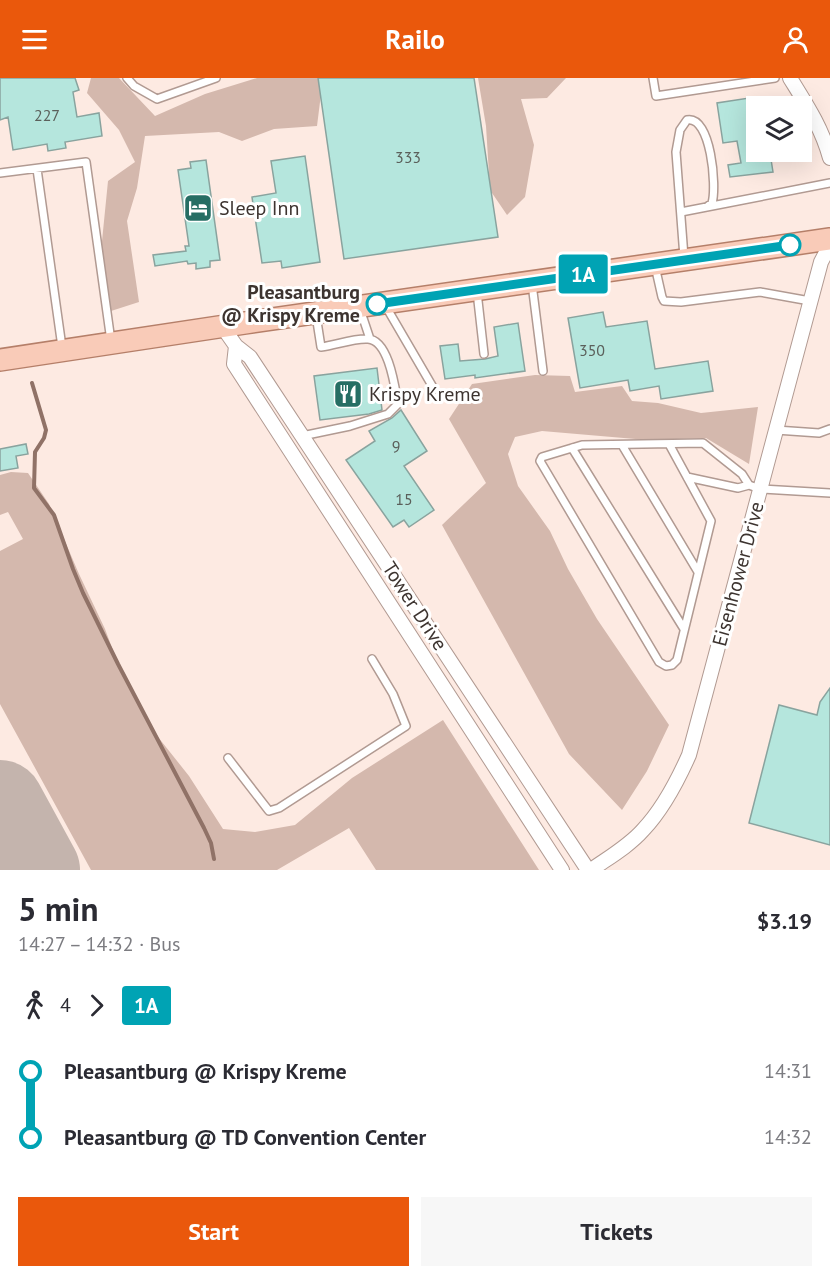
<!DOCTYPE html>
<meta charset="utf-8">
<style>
:root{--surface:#fff;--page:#f7f7f7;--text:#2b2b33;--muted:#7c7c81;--accent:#ea580c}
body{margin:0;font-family:"PT Sans",sans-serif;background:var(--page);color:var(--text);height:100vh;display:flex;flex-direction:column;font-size:22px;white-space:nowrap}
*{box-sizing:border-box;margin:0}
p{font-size:20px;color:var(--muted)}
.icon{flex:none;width:33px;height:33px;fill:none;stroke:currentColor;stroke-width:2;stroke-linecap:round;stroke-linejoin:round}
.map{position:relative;height:792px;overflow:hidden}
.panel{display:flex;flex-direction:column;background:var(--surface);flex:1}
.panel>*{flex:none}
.badge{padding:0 12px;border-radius:4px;font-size:21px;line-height:39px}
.fabs{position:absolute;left:746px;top:18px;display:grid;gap:12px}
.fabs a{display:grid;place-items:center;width:66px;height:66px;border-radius:0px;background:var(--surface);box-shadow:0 6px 24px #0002;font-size:30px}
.map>.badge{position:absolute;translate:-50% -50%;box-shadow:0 0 0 3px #fff}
.legs{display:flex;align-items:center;gap:9px;height:66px;padding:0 18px;font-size:20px}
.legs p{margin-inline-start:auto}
.summary{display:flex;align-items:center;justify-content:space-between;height:102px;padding:0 18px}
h1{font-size:33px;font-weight:600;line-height:45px}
.cta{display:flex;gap:12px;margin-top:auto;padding:12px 18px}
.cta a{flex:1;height:69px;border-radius:0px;background:var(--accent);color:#fff;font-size:24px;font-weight:600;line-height:69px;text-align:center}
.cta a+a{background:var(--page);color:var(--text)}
ul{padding:0 18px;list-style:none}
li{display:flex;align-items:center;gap:21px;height:66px;font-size:22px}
li i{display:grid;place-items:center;width:9px;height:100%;margin:0 8px;background:currentColor}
li i::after{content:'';width:15px;height:15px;margin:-8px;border:4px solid;border-radius:50%;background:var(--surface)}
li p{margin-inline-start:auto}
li:first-child i{background:linear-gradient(#0000 50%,currentColor 0)}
li:last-child i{background:linear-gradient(currentColor 50%,#0000 0)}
header{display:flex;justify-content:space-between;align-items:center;height:78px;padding:0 18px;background:var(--accent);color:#fff;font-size:27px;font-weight:600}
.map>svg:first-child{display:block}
.green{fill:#d4b8ad}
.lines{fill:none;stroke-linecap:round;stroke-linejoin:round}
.stream{stroke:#907267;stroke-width:4}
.runway{stroke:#c4b4ad;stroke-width:88}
.building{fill:#b5e6dd;stroke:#89a39e;stroke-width:1.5}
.lane-casing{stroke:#b19a92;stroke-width:10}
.street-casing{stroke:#b19a92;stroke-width:16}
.primary-casing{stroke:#b57f69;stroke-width:24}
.lane{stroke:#fff;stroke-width:7}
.street{stroke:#fff;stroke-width:14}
.primary{stroke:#f9cbb8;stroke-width:21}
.line-1-casing{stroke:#fff;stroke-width:14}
.line-1{stroke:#00a3b4;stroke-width:9}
.stop-1-dot{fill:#fff;stroke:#00a3b4;stroke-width:3}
.labels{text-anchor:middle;stroke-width:6;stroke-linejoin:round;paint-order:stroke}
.number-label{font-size:16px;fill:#5b605b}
.poi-label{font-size:20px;fill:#3d3430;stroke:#fff;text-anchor:start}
.stop-label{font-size:20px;font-weight:bold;fill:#3d3430;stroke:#fff;text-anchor:end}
.street-label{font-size:20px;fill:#3d3430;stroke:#fff}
</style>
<header><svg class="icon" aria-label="menu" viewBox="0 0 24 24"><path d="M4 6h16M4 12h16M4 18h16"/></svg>Railo<svg class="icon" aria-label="person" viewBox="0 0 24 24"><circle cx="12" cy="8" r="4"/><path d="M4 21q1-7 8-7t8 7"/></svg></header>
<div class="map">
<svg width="830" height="792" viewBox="0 0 830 792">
<rect width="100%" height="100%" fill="#fdeae2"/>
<path class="green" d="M91 0H119L155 38 205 16 257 0H320L322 8 317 48 274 51 242 63 219 54 145 58 137 110 127 143 139 224 111 233 101 173 108 103 135 84 119 52 87 15Z
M478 0H566L547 20 521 21 534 67 525 119 507 137 490 112 486 48Z
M535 297 570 298 575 314 622 308 632 323 658 325 701 335 758 329 749 386 706 360 647 362 542 353 515 359 508 376 518 408 550 453 568 491 597 541 669 647 647 693 622 732 569 676 442 447 486 405 449 341 472 306Z
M11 394 28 395 49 426 79 496 105 551 121 594 158 659 189 698 223 751 255 754 295 747 352 700 443 642 539 792H376L349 750 277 792H91L0 626V473L23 461 8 434 0 437V397Z"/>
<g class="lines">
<path class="stream" d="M32 305 46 352 44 360 35 374 34 410 54 437 73 491 83 515 118 586 204 750 211 765 214 781"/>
<path class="runway" d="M0 726 36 792"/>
</g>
<path class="building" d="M0 0H75L79 12 73 14 77 39 99 35 102 58 65 64 66 70 48 73 47 66 13 72 8 39 0 42Z
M318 0H474L498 159 344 181Z
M749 20 752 42H756V77L770 75 773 94 730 99 728 87 741 85 737 63 723 65 717 25Z
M305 78 320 184 282 190 281 183 262 185 252 119 276 115 271 83Z
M206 82 220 182 210 183V189L196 191V185L188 186 187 183 155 188 153 177 186 173 185 168H189L178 92 191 90 190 84Z
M603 234 606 249 647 243 655 291 708 283 713 313 661 321 659 308 630 313 628 302 580 310 568 240Z
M518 245 525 293 475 300V297L445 301 440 268 458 266 460 283 485 281 498 278 494 249Z
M377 290 382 332 369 336 320 342 314 298Z
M401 332 427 373 404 388 434 432 409 449 404 442 393 449 346 382 375 363 369 353 392 340Z
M26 366 28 376 16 378 18 390 0 393V371Z
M830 610V767L749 745 779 627 817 637 820 624Z"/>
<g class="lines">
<g class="lane-casing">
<path id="lane" d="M127 0 134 8 157 21 216 0
M653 0 656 18 775 0
M37 91 62 269
M0 95 86 84 111 263
M681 134 830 105
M684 179 676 74 680 52 687 42C711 37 717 109 712 125L708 128
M655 188 662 219 664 223 681 224 760 214 810 223
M532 206 543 293
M477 214 484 276
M385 227 434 311
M360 231 370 261
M776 352 819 355 830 351
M302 358 350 348 388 336 398 326C395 310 389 262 368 261 354 260 336 267 321 269L316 237
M669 366 711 443 677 582 672 587 666 588 659 584 540 383 542 379 582 367 703 365 742 396 749 407 760 411 830 415
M622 367 698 494
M572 370 684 551
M687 399 738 410 749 407
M228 680 269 733 279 730 406 648 393 616 372 581"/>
</g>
<g class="street-casing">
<path id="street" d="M790 0C806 26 822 50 830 80
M222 248 236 268 250 279 588 792
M236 268 234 286 562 792
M591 792C608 780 629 768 643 752 663 731 677 704 689 677L821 184 830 167"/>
</g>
<g class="primary-casing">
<path id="primary" d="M0 282 245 245 830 161"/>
</g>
<use href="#lane" class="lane"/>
<use href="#street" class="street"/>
<use href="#primary" class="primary"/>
</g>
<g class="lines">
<g class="line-1-casing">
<path id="line-1" d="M377 226 790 167"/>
</g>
<use href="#line-1" class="line-1"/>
</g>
<defs>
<g id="hotel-square" transform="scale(1.5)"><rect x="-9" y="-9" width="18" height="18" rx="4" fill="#266e64" stroke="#fff"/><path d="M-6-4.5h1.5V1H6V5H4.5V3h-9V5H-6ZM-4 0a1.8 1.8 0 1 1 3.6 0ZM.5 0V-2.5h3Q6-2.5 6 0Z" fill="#fff"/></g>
<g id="restaurant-square" transform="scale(1.5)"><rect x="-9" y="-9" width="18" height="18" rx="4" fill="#266e64" stroke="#fff"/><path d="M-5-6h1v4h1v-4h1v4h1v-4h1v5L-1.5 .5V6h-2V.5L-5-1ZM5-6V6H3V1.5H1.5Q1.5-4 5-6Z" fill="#fff"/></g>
</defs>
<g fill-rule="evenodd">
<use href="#hotel-square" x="198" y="130"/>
<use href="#restaurant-square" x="348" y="316"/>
</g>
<g class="stop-1-dot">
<circle cx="790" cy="167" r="10"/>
<circle cx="377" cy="226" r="10"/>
</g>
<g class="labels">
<g class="number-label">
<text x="47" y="43">227</text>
<text x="408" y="85">333</text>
<text x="592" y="278">350</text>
<text x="396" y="374">9</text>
<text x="404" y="427">15</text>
</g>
<g class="poi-label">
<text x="219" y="137">Sleep Inn</text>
<text x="369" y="323">Krispy Kreme</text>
</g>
<g class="stop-label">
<text x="360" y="221">Pleasantburg<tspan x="360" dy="23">@ Krispy Kreme</tspan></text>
</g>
<g class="street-label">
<text transform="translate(738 496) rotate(-75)" y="7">Eisenhower Drive</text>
<text transform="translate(415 528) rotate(57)" y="7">Tower Drive</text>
</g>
</g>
</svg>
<div class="fabs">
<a><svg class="icon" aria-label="layers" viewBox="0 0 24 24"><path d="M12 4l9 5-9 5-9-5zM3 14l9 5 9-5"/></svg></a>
</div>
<b class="badge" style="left:583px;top:196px;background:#00a3b4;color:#fff">1A</b>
</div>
<section class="panel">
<div class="summary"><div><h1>5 min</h1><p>14:27 – 14:32 · Bus</p></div><b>$3.19</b></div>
<div class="legs"><svg class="icon" aria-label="walk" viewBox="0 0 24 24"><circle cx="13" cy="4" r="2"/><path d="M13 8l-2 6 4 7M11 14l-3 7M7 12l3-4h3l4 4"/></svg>4<svg class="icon" aria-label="forward" viewBox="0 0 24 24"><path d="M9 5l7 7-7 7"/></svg><b class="badge" style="background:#00a3b4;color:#fff">1A</b></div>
<ul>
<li><i style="color:#00a3b4"></i><b>Pleasantburg @ Krispy Kreme</b><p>14:31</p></li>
<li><i style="color:#00a3b4"></i><b>Pleasantburg @ TD Convention Center</b><p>14:32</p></li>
</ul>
<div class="cta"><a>Start</a><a>Tickets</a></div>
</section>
